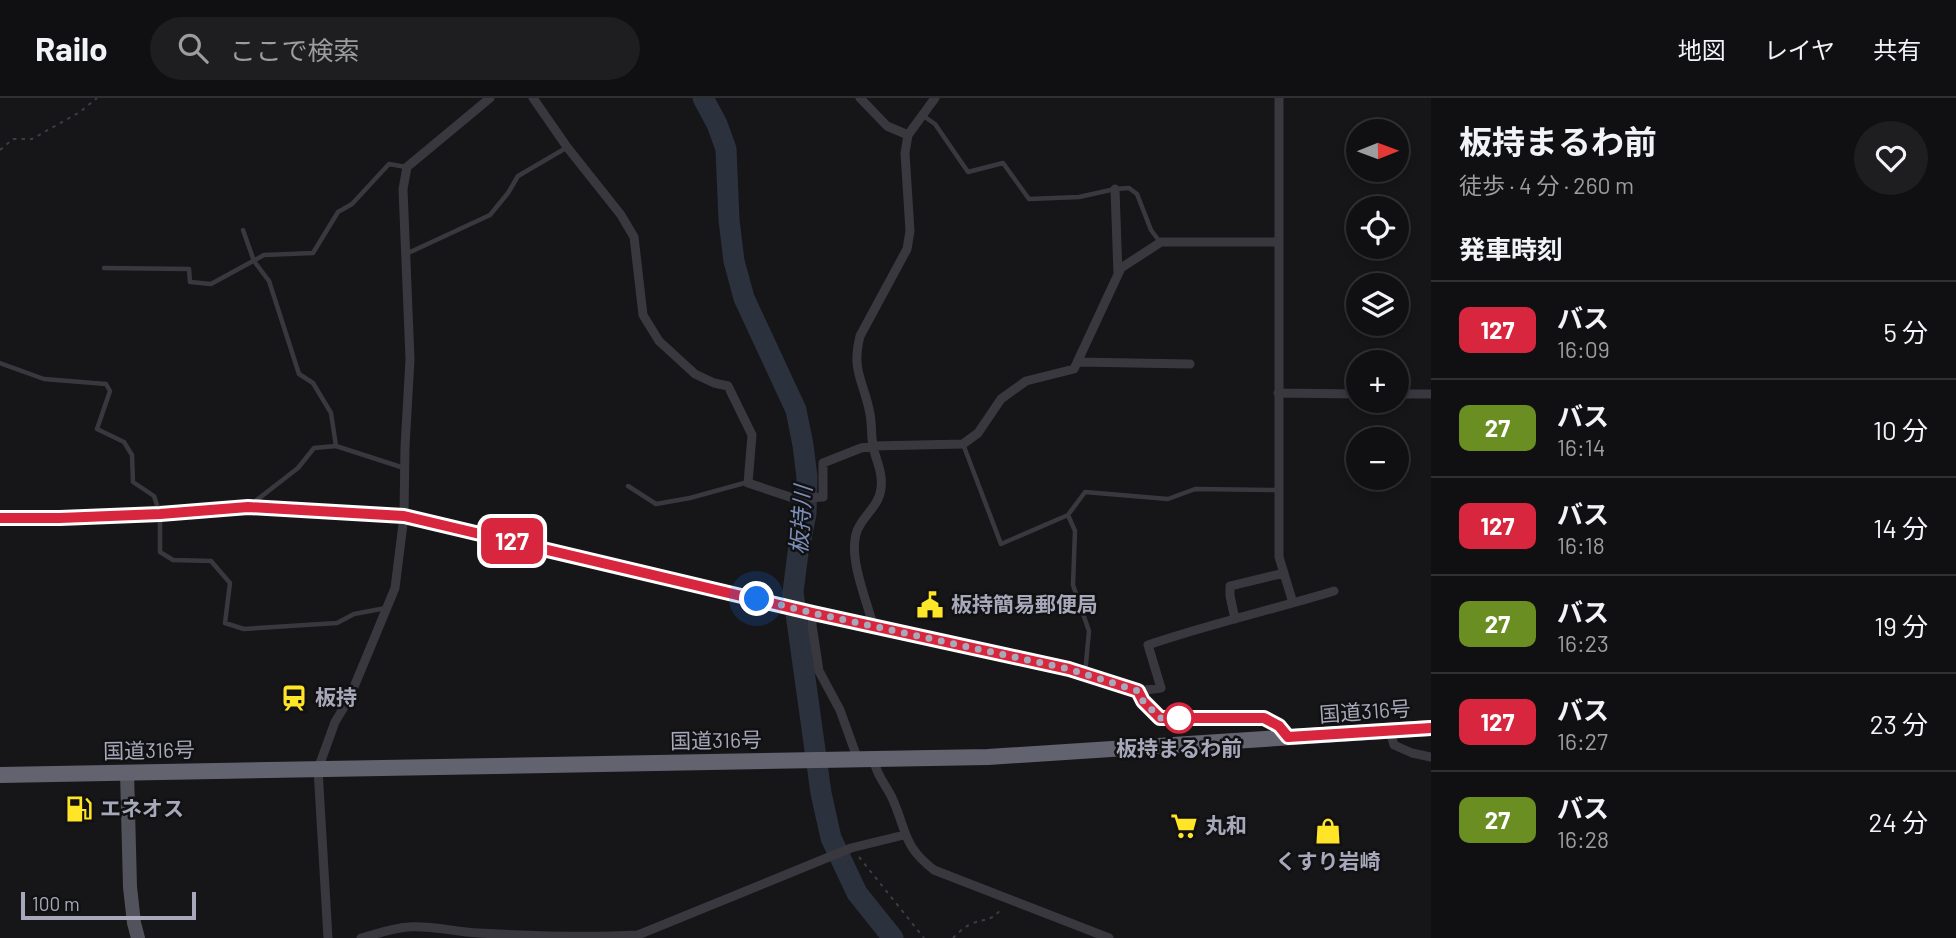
<!DOCTYPE html>
<html lang="ja">
<meta charset="utf-8">
<style>
:root{--surface:#101012;--page:#1e1e20;--text:#f1f3f6;--muted:#9c9d9f;--line:#303032}
body{margin:0;font-family:Barlow,"Noto Sans JP",sans-serif;background:var(--page);color:var(--text);height:100vh;display:flex;flex-direction:column;font-size:26px;white-space:nowrap}
*{box-sizing:border-box;margin:0}
p{font-size:23px;color:var(--muted)}
.icon{flex:none;width:38px;height:38px;fill:none;stroke:currentColor;stroke-width:2;stroke-linecap:round;stroke-linejoin:round}
.map{position:relative;flex:1;overflow:hidden}
.drawer{display:flex;flex-direction:column;background:var(--surface);width:525px}
.drawer>*{flex:none}
.badge{padding:0 14px;border-radius:10px;font-size:24px;line-height:46px}
.needle{width:46px;rotate:89deg}
.controls{position:absolute;left:1346px;top:21px;display:grid;gap:14px}
.controls a{display:grid;place-items:center;width:63px;height:63px;border-radius:50%;background:var(--surface);box-shadow:0 4px 10px #0003,0 0 0 2px var(--line);font-size:35px}
.scale{position:absolute;left:21px;bottom:18px;width:175px;box-sizing:border-box;padding-left:7px;border:4px solid #a7a8b9;border-top:0;font-size:19px;line-height:24px;white-space:nowrap;color:#a7a8b9;-webkit-text-stroke:5px #111113;paint-order:stroke}
.you{position:absolute;width:35px;height:35px;margin:-18px;border:5px solid #fff;border-radius:50%;background:#1a73e8;box-shadow:0 0 0 10px #1a73e833}
.map>.badge{position:absolute;translate:-50% -50%;box-shadow:0 0 0 4px #fff}
h2{padding:0 28px;font-size:26px;line-height:63px}
.round{display:grid;place-items:center;flex:none;width:74px;height:74px;border-radius:37px;background:var(--page)}
.summary{display:flex;align-items:center;justify-content:space-between;height:119px;padding:0 28px}
h1{font-size:33px;font-weight:700;line-height:52px}
ul{padding:0;list-style:none}
li{display:flex;align-items:center;gap:21px;height:98px;padding:0 28px;border-top:2px solid var(--line)}
li div{flex:1}
li b{display:block;font-size:26px}
li em{font-style:normal}
li .badge{min-width:77px;font-weight:700;text-align:center}
header{display:flex;align-items:center;gap:42px;box-sizing:border-box;height:98px;padding:0 35px;background:var(--surface);border-bottom:2px solid var(--line)}
header strong{font-size:33px}
nav{display:flex;gap:38px;margin-inline-start:auto;font-size:24px}
.search{width:490px;height:63px;background:var(--page);display:flex;align-items:center;gap:18px;box-sizing:border-box;padding:0 24px;border-radius:38px;color:var(--muted);font-size:26px}
main{display:flex;flex:1;min-height:0}
.map>svg:first-child{display:block}
.lines{fill:none;stroke-linecap:round;stroke-linejoin:round}
.river{stroke:#2b313d;stroke-width:21}
.path{stroke:#3c3d44;stroke-width:2;stroke-dasharray:3.5 5;stroke-linecap:butt}
.lane{stroke:#39383f;stroke-width:4.5}
.street{stroke:#39383f;stroke-width:9}
.primary{stroke:#52525c;stroke-width:14}
.highway{stroke:#62636f;stroke-width:16}
.line-casing{stroke:#fff;stroke-width:16}
.line{stroke:#d7263d;stroke-width:10}
.walk{stroke:#a7a8b9;stroke-width:7;stroke-dasharray:0 12.6}
.stop-dot{fill:#fff;stroke:#d7263d;stroke-width:3.5}
.labels{text-anchor:middle;stroke-width:5;stroke-linejoin:round;paint-order:stroke}
.poi-label{font-size:21px;font-weight:bold;fill:#a7a8b9;stroke:#111113;text-anchor:start}
.street-label{font-size:21px;fill:#a7a8b9;stroke:#111113}
.stop-label{font-size:21px;font-weight:bold;fill:#a7a8b9;stroke:#111113}
.water-label{font-size:23px;font-style:italic;fill:#7b8eb7;stroke:#111113}
</style>
<header>
<strong>Railo</strong>
<div class="search"><svg class="icon" aria-label="search" viewBox="0 0 24 24"><circle cx="10" cy="10" r="6"/><path d="M15 15l6 6"/></svg>ここで検索</div>
<nav><a>地図</a><a>レイヤ</a><a>共有</a></nav>
</header>
<main>
<div class="map">
<svg width="1431" height="840" viewBox="0 0 1431 840">
<rect width="100%" height="100%" fill="#161618"/>
<g class="lines">
<path class="river" d="M703 0 717 26 726 51 729 122 734 163 744 200 796 312 803 347 807 379 806 416 798 455 793 494 821 695 831 740 857 795 893 840"/>
<path class="path" d="M0 52 13 41H32L80 14 97 0
M859 759 924 840
M953 840C958 835 964 829 971 826 985 820 991 824 1001 811"/>
<path class="lane" d="M922 17 935 26 968 74 1003 65 1029 101 1079 99 1115 91 1129 90 1137 96 1151 132 1160 144
M243 132 254 163 269 183 299 276 313 285 331 315 336 348
M406 156 490 117 508 95 518 78 566 50
M104 170 189 171 190 184 211 186 264 157 313 155 338 114 352 106 389 66 406 69
M0 265 44 281 106 286 110 293 97 331 124 344 132 357 133 384 154 398 160 416V454L173 462 211 463 230 485 225 525 244 531 337 525 354 516 386 510
M963 346 1001 446 1068 417 1085 394 1168 401 1195 391 1277 392
M628 388 656 406 690 400 748 384
M249 408 298 370 314 350 336 348 404 370
M1068 417 1075 433 1073 487 1089 533 1085 576"/>
<path class="street" d="M533 0 567 49 621 117 634 139 643 217 659 243 695 276 714 285 728 288 752 337 748 385 796 401 823 399V365L861 350 873 348 963 346 978 335 1001 301 1026 283 1074 271 1121 170 1161 144H1278
M860 0 887 28 908 37
M1279 0V459L1293 505
M1115 91 1118 176
M1077 264 1190 266
M1278 295 1358 296
M1396 296H1431
M0 420 35 421 160 416 248 409 404 418 813 515 1069 571 1138 593 1143 603 1160 620H1264L1279 628 1288 639
M813 515 812 527 819 573 840 612 858 662
M1235 521 1230 498V488L1284 475
M871 527V520C864 495 845 450 860 427 867 415 880 405 881 390 883 374 876 363 873 348 871 338 872 326 870 316 864 283 851 274 860 238L907 151 910 133 905 55 908 37 935 0
M1138 593 1161 590 1148 547C1209 526 1272 512 1334 493
M1390 633 1394 647 1412 655 1431 659
M874 662C876 677 887 688 893 702 907 734 903 748 934 772L1109 840
M328 840 318 671 335 624 349 601 395 490 404 418 405 349 410 261 403 91 407 69 490 0
M361 840C377 836 392 830 408 829 431 827 455 834 478 835 531 838 585 840 638 837L851 750 904 737"/>
<path class="primary" d="M127 674 130 789 134 825 138 840"/>
<path class="highway" d="M0 677 988 659 1431 630"/>
</g>
<g class="lines">
<g class="line-casing">
<path id="line" d="M0 420H60L160 416 248 409 404 418 813 515 1069 571 1138 593 1143 603 1160 620H1264L1279 628 1288 639 1431 630"/>
</g>
<use href="#line" class="line"/>
<path class="walk" d="M757 501 813 515 1069 571 1138 593 1143 603 1160 620H1186H1179"/>
</g>
<defs>
<g id="civic-bare" transform="scale(2.1)"><path d="M-.6-6.5H3V-4.5H.6V-3L4-1V1h2V6H-6V1h2V-1L-.6-3ZM-1.2 2.5V6h2.4V2.5Z" fill="#ffe527" stroke="#111113" stroke-width="2.5" paint-order="stroke"/></g>
<g id="station-bare" transform="scale(2.1)"><path d="M-3-6H3Q5-6 5-4V2Q5 4 3 4L4.5 6H3L1.5 4h-3L-3 6H-4.5L-3 4Q-5 4-5 2V-4Q-5-6-3-6ZM-3.5-4v3h7v-3ZM-3.5 1v1.5H-2V1ZM2 1v1.5H3.5V1Z" fill="#ffe527" stroke="#111113" stroke-width="2.5" paint-order="stroke"/></g>
<g id="fuel-bare" transform="scale(2.1)"><path d="M-5.5-6h7V0h2V4h1.3V-2.5L3-4.5l.8-.8L6-3V5H2.5V1h-1V6h-7ZM-4.2-4.7v3.2H.2V-4.7Z" fill="#ffe527" stroke="#111113" stroke-width="2.5" paint-order="stroke"/></g>
<g id="supermarket-bare" transform="scale(2.1)"><path d="M-6-5.5h2.5l.6 2H6L4.5 2H-2.5L-4.4-4H-6ZM-1.5 3.2a1.3 1.3 0 1 0 .1 0ZM3 3.2a1.3 1.3 0 1 0 .1 0Z" fill="#ffe527" stroke="#111113" stroke-width="2.5" paint-order="stroke"/></g>
<g id="shop-bare" transform="scale(2.1)"><path d="M-5-2.5h2.3a2.7 3.5 0 0 1 5.4 0H5L5.5 6h-11ZM-1.5-2.5h3a1.5 2.3 0 0 0-3 0Z" fill="#ffe527" stroke="#111113" stroke-width="2.5" paint-order="stroke"/></g>
</defs>
<g fill-rule="evenodd">
<use href="#civic-bare" x="930" y="507"/>
<use href="#station-bare" x="294" y="600"/>
<use href="#fuel-bare" x="79" y="711"/>
<use href="#supermarket-bare" x="1184" y="728"/>
<use href="#shop-bare" x="1328" y="733"/>
</g>
<circle class="stop-dot" cx="1179" cy="620" r="14"/>
<g class="labels">
<g class="poi-label">
<text x="951" y="514">板持簡易郵便局</text>
<text x="315" y="607">板持</text>
<text x="100" y="718">エネオス</text>
<text x="1205" y="735">丸和</text>
<text x="1328" y="771" text-anchor="middle">くすり岩崎</text>
</g>
<g class="street-label">
<text transform="translate(1365 614) rotate(-4)" y="7">国道316号</text>
<text transform="translate(716 643) rotate(-1)" y="7">国道316号</text>
<text transform="translate(149 653) rotate(-1)" y="7">国道316号</text>
</g>
<g class="stop-label">
<text x="1179" y="658">板持まるわ前</text>
</g>
<g class="water-label">
<text transform="translate(801 422) rotate(-86)" y="8">板持川</text>
</g>
</g>
</svg>
<div class="controls">
<a><svg class="needle" viewBox="-14 -14 28 28"><path d="M0-13l5 13h-10z" fill="#e53935"/><path d="M0 13l5-13h-10z" fill="#9c9d9f"/></svg></a>
<a><svg class="icon" aria-label="locate" viewBox="0 0 24 24"><circle cx="12" cy="12" r="6"/><path d="M12 2v4M12 18v4M2 12h4M18 12h4"/></svg></a>
<a><svg class="icon" aria-label="layers" viewBox="0 0 24 24"><path d="M12 4l9 5-9 5-9-5zM3 14l9 5 9-5"/></svg></a>
<a>+</a>
<a>−</a>
</div>
<div class="scale">100 m</div>
<div class="you" style="left:757px;top:501px"></div>
<b class="badge" style="left:512px;top:443px;background:#d7263d;color:#fff">127</b>
</div>
<section class="drawer">
<div class="summary"><div><h1>板持まるわ前</h1><p>徒歩 · 4 分 · 260 m</p></div><a class="round"><svg class="icon" aria-label="heart" viewBox="0 0 24 24"><path d="M12 20l-8-8c-3-5 5-10 8-4 3-6 11-1 8 4z"/></svg></a></div>
<h2>発車時刻</h2>
<ul>
<li><span class="badge" style="background:#d7263d;color:#fff">127</span><div><b>バス</b><p>16:09</p></div><em>5 分</em></li>
<li><span class="badge" style="background:#6b8e23;color:#fff">27</span><div><b>バス</b><p>16:14</p></div><em>10 分</em></li>
<li><span class="badge" style="background:#d7263d;color:#fff">127</span><div><b>バス</b><p>16:18</p></div><em>14 分</em></li>
<li><span class="badge" style="background:#6b8e23;color:#fff">27</span><div><b>バス</b><p>16:23</p></div><em>19 分</em></li>
<li><span class="badge" style="background:#d7263d;color:#fff">127</span><div><b>バス</b><p>16:27</p></div><em>23 分</em></li>
<li><span class="badge" style="background:#6b8e23;color:#fff">27</span><div><b>バス</b><p>16:28</p></div><em>24 分</em></li>
</ul>
</section>
</main>
